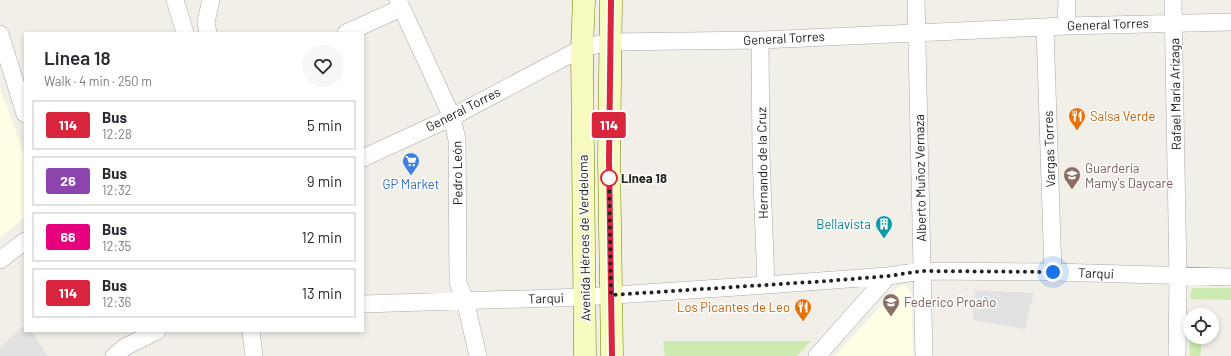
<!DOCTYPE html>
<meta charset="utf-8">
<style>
:root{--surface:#fff;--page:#f7f7f7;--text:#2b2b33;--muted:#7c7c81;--line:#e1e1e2}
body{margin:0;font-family:Barlow,sans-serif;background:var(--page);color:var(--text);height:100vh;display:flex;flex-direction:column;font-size:15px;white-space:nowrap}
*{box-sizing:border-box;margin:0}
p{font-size:13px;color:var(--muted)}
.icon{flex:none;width:22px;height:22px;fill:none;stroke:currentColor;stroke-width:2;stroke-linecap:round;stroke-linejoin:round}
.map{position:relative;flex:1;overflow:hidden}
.panel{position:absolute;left:24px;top:32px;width:340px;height:300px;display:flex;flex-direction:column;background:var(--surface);border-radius:0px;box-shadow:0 2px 6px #0003}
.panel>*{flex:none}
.badge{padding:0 8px;border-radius:3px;font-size:14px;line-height:26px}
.controls{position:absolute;left:1183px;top:308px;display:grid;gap:8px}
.controls a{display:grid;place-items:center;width:36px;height:36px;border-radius:50%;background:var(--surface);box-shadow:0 2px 6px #0003;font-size:20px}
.you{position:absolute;width:20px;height:20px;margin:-10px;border:3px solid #fff;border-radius:50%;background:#1a73e8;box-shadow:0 0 0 6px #1a73e833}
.map>.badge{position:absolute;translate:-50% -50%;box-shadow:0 0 0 2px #fff}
.round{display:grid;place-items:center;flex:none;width:42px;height:42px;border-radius:21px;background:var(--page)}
.overview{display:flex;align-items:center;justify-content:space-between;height:68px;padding:0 20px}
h1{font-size:19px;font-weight:600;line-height:30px}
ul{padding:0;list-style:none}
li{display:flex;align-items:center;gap:12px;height:50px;margin:0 8px 6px;padding:0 12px;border:2px solid var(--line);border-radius:0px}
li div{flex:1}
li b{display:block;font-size:15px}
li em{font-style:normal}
li .badge{min-width:44px;font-weight:700;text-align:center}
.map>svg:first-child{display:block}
.education{fill:#ffffe5}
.grass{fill:#cdebb0}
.parking{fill:#e2e2e2}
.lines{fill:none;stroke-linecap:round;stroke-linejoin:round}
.minor-casing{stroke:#a9a9a9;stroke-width:18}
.secondary-casing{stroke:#707d05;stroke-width:23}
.minor{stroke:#fff;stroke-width:17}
.secondary{stroke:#f7fabf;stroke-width:22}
.line-casing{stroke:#fff;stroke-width:9}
.line{stroke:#d7263d;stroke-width:6}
.walk{stroke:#222;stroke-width:4;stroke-dasharray:0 7.2}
.stop-dot{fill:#fff;stroke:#d7263d;stroke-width:2}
.labels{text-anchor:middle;stroke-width:3;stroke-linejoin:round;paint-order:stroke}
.street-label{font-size:13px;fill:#222;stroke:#fff}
.food-label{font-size:13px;fill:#c56008;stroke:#fff;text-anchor:start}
.education-label{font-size:13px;fill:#785e54;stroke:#fff;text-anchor:start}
.stop-label{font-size:13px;font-weight:bold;fill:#222;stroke:#fff;text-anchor:start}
.shop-label{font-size:13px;fill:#366cbe;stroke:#fff}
.culture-label{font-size:13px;fill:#0d838f;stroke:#fff;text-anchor:end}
</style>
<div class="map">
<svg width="1231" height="356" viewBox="0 0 1231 356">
<rect width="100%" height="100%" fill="#f2efe9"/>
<path class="education" d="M0 88 25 157V217L0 238Z
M905 285 909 288 911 293 913 356H835L896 289 900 286Z"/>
<path class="grass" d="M1192 288H1231V300L1190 299Z
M1188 312 1199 313V315H1190V337H1201V352L1200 356H1190Z
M663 341H811L797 356H665Z"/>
<path class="parking" d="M975 290 1034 293 1025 329 973 320Z
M25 325V331H31L48 356H0V347Z"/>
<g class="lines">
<g class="minor-casing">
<path id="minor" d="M175 0 185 33
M398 0 452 117 457 140 458 283 465 300 478 356
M916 0 924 356
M1173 0 1178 276 1177 356
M1066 26 1067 0
M1045 27 1053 272
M208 33 206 22 211 0
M346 33 401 8
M0 34 25 114
M760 40 761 155 766 285
M363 158 452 117 582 48 609 42 760 40 1066 26 1231 22
M0 260 25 241
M363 304 585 297 766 285 888 276 922 271 1053 272 1231 277
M251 331 254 356
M114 356 125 347 157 331
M817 356 888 276"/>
</g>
<g class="secondary-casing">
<path id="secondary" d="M584 0 582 48 585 356
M611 0 609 160 612 356"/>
</g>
<use href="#minor" class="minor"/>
<use href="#secondary" class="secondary"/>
</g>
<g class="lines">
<g class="line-casing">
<path id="line" d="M611 0 609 160 612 356"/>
</g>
<use href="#line" class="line"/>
<path class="walk" d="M609 178V174L611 295 827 281 888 276 922 271 1053 272"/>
</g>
<defs>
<g id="restaurant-pin" transform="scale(0.9)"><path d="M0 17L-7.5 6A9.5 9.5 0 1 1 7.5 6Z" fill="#e8710a" stroke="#fff"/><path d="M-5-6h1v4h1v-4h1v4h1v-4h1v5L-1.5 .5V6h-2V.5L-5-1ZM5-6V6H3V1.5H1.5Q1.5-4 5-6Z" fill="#fff"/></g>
<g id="supermarket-pin" transform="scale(0.9)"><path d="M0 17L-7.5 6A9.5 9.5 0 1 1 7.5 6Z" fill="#3f7fe0" stroke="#fff"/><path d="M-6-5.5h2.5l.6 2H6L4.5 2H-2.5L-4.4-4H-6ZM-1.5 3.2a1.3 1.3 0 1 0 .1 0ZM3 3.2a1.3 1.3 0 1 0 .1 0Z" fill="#fff"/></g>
<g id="school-pin" transform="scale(0.9)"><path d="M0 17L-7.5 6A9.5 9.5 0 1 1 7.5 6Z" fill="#8d6e63" stroke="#fff"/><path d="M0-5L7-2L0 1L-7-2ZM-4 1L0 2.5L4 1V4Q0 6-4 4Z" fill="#fff"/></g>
<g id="building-pin" transform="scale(0.9)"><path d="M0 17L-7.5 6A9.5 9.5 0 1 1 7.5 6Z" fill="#0f9aa8" stroke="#fff"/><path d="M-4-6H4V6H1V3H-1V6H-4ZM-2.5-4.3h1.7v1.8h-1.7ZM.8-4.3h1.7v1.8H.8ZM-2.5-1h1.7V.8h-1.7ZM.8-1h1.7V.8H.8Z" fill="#fff"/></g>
</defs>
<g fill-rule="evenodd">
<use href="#restaurant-pin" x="1077" y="116"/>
<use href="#supermarket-pin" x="411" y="161"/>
<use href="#school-pin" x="1072" y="175"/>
<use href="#building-pin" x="884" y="224"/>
<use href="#school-pin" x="891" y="302"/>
<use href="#restaurant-pin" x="803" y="307"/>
</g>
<circle class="stop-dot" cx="609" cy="178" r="8"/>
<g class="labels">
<g class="street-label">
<text transform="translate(1108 24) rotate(-2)" y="5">General Torres</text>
<text transform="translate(784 38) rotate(-3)" y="5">General Torres</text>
<text transform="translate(1175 94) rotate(-91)" y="5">Rafael María Arízaga</text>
<text transform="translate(463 109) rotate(-27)" y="5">General Torres</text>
<text transform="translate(1049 149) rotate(-92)" y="5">Vargas Torres</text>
<text transform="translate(762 163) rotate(-91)" y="5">Hernando de la Cruz</text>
<text transform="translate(457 173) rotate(-91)" y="5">Pedro León</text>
<text transform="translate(920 178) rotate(-91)" y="5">Alberto Muñoz Vernaza</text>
<text transform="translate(584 238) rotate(-91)" y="5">Avenida Héroes de Verdeloma</text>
<text transform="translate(1096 273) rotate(2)" y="5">Tarqui</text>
<text transform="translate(546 298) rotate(-2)" y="5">Tarqui</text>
</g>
<g class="food-label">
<text x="1090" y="121">Salsa Verde</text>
<text x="790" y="312" text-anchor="end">Los Picantes de Leo</text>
</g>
<g class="education-label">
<text x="1085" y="173">Guardería<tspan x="1085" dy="15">Mamy's Daycare</tspan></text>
<text x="904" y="307">Federico Proaño</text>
</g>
<g class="stop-label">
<text x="621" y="183">Linea 18</text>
</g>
<g class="shop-label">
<text x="411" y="189">GP Market</text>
</g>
<g class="culture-label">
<text x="871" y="229">Bellavista</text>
</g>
</g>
</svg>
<div class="controls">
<a><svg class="icon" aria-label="locate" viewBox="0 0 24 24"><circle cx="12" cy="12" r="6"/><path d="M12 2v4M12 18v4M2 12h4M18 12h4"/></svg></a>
</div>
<div class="you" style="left:1053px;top:272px"></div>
<b class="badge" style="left:609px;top:125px;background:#d7263d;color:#fff">114</b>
<section class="panel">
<div class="overview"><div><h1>Linea 18</h1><p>Walk · 4 min · 250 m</p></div><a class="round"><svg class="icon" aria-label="heart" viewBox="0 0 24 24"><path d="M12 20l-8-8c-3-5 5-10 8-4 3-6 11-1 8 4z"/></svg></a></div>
<ul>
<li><span class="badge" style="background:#d7263d;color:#fff">114</span><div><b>Bus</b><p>12:28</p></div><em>5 min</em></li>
<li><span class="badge" style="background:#8e44ad;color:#fff">26</span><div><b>Bus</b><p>12:32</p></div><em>9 min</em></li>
<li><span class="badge" style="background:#e6007e;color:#fff">66</span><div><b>Bus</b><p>12:35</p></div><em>12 min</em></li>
<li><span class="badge" style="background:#d7263d;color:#fff">114</span><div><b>Bus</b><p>12:36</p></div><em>13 min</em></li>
</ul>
</section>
</div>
